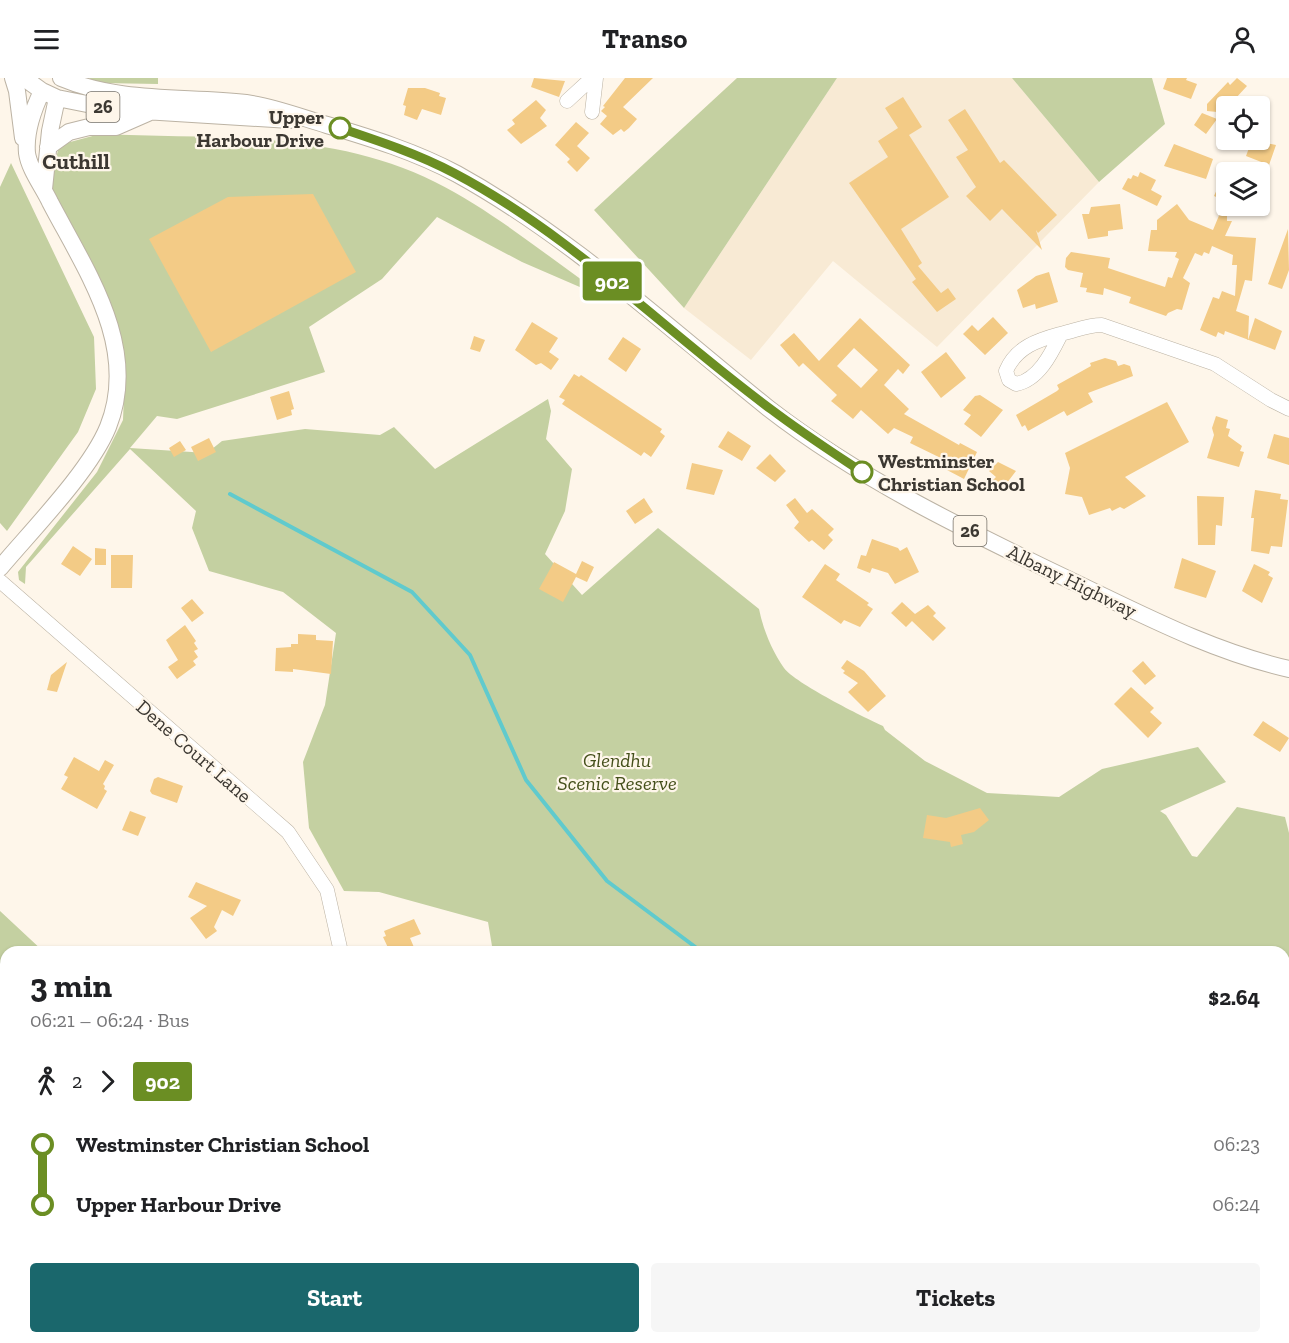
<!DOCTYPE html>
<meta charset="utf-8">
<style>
:root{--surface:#fff;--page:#f6f6f6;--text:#202124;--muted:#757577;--accent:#1a676c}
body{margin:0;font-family:"Zilla Slab",serif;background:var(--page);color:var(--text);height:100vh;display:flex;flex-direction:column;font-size:22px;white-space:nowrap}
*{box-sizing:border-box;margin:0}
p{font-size:20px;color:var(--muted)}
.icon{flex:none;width:33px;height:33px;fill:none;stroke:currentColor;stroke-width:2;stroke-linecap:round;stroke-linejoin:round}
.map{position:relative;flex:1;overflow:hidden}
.side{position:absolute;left:0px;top:868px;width:1290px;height:398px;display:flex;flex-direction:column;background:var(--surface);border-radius:18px 18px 0 0;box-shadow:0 2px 4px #0004}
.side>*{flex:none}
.badge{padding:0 12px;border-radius:4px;font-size:21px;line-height:39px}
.fabs{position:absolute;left:1216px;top:18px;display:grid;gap:12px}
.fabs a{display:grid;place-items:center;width:54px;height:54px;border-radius:6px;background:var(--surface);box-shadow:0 2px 4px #0004;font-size:30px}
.map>.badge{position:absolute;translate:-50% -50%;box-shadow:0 0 0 3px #fff}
.legs{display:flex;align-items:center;gap:9px;height:66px;padding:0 30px;font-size:20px}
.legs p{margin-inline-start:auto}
.headline{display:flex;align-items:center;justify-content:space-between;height:102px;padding:0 30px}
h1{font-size:33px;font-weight:800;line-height:45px}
.cta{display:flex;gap:12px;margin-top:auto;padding:12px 30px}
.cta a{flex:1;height:69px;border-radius:6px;background:var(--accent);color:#fff;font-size:24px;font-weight:800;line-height:69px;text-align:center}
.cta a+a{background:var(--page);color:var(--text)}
ul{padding:0 30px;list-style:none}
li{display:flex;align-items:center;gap:21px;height:60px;font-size:22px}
li i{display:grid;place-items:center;width:9px;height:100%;margin:0 8px;background:currentColor}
li i::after{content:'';width:15px;height:15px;margin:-8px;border:4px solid;border-radius:50%;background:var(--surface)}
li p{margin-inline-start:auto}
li:first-child i{background:linear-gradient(#0000 50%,currentColor 0)}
li:last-child i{background:linear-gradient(currentColor 50%,#0000 0)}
header{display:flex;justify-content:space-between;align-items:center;height:78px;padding:0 30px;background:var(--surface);font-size:27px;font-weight:800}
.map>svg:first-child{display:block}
.built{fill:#f8ead4}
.green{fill:#c4d0a1}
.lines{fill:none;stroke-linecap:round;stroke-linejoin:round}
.stream{stroke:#60cacd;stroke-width:4}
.building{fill:#f3cb86;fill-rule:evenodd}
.minor-casing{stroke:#bcb3a4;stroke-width:15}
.major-casing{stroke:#bcb3a4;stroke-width:18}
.minor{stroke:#fff;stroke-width:14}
.major{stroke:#fff;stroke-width:16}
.line-1-casing{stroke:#fff;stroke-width:14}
.line-1{stroke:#6b8e23;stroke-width:9}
.stop-1-dot{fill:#fff;stroke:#6b8e23;stroke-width:3}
.labels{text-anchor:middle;stroke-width:4.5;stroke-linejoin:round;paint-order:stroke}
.shield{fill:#fef6ea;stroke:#767169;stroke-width:1.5}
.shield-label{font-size:18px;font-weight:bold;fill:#3c3832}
.stop-label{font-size:20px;font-weight:bold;fill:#3c3832;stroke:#fef6ea;text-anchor:end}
.street-label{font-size:20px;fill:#3c3832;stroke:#fef6ea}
.park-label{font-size:20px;font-style:italic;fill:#444f1a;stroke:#fef6ea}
.quarter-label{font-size:22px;font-weight:bold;fill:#3c3832;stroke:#fef6ea}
</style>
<header><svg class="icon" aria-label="menu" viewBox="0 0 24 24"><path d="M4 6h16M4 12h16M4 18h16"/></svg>Transo<svg class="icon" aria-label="person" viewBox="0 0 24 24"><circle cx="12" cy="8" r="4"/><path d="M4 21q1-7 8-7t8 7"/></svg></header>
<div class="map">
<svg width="1289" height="1265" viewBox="0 0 1289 1265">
<rect width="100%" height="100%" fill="#fef6ea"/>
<path class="built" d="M837 0H1012L1099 104 937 269 833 183 751 282 684 230Z"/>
<path class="green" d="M88 0H158V6L101 5Z
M737 0H837L684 230 594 132Z
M1012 0H1152L1165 46 1099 104Z
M100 56C213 61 331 52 435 104 489 131 537 170 586 205L589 213 522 184 437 139 382 201 309 249 325 294 177 341 157 338 130 370 207 375 222 363 305 351 380 357 394 349 435 391 548 321 551 333 546 361 572 391 565 433 545 476 582 517 658 450 759 531C763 551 772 573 784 590 795 605 863 639 883 648L885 652 925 683 987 715 1059 719 1102 691 1198 669 1226 704 1160 733 1166 737 1192 778 1197 779 1237 729 1285 739 1289 755V1265H463L459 1260H1284V874H493L488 844 379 814 344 813 309 750 303 684 325 627 336 555 283 514 209 493 192 450 196 433 130 371 26 489 25 506 19 502 18 494 97 394 123 342 125 292 50 109 59 67Z
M11 85 94 259 96 311 78 354 7 453 0 445V109Z
M0 833 44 874H6V1017L0 1007Z
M43 1260H244L245 1265H42Z"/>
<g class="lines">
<path class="stream" d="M230 416 412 514 470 577 526 702 607 803 702 874
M0 974 6 980
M1284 1150 1289 1148
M815 1260 816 1265
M1154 1260 1161 1265
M83 1265 84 1260
M909 1265 925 1260"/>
</g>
<path class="building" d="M534 0 565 3 559 19 531 9Z
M625 0H653L623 29 637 41 629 50 624 54 621 51 613 57 600 46 607 38 601 33 605 29 603 28Z
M1167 0H1187L1186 2 1197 6 1191 21 1163 11Z
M1237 0 1247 8 1235 21 1242 28H1227V35L1207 33V26L1228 4 1230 7Z
M408 10H425L440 15 439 18 446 20 441 37 422 31 417 42 404 37 406 28 403 27Z
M903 19 922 49 909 57 949 119 901 151 922 185 918 188 941 215 948 210 956 221 937 234 912 204 916 201 849 105 888 79 878 63 898 50 885 30Z
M536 22 546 32 540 40 547 48 521 66 507 52 515 46 512 42Z
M965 31 1000 85 1004 82 1057 137 1038 155 1036 152 1042 172 1002 131 990 143 966 118 976 109 956 79 968 72 948 42Z
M1202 35 1217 41 1206 56 1194 47Z
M576 44 589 55 577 68 590 80 577 94 567 84 570 81 555 67Z
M1252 62 1276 67 1269 87 1246 78Z
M1174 66 1213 81 1206 101 1164 88Z
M1227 89V143H1232L1225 158 1256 160 1252 203 1245 202 1236 233 1249 238 1248 262 1255 240 1282 253 1275 272 1225 253 1224 257 1218 254 1216 259 1200 252 1213 219 1219 221 1222 213 1235 218 1237 187H1232L1233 177 1212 168 1209 176 1204 174 1202 178 1195 175 1183 200 1190 205 1182 232 1177 231 1168 235 1166 238 1129 225 1131 219 1104 210 1103 217 1086 214 1087 210 1080 209 1083 195 1068 192 1065 189 1066 180 1071 174 1110 180 1108 190 1165 209 1168 199 1172 200 1179 181 1175 179 1177 174 1148 173 1151 152H1157V142L1177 126 1189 142 1213 152 1225 123 1214 118Z
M1140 94 1156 102 1151 112 1162 118 1157 128 1122 111 1128 100 1131 101 1133 97 1138 99Z
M313 116 356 194 211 274 149 161 228 119Z
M1120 126 1123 151 1108 153V158L1088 161 1082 136H1089L1091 129Z
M1288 151 1289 192 1282 211 1268 206Z
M1049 194 1058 224 1036 231 1035 226 1023 230 1017 212 1036 198Z
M993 239 1008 255 985 277 963 256 972 247 978 253Z
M860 240 910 287 903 296 898 291 884 307 909 331 904 336 959 367 960 365 977 374 964 401 947 392 951 385 910 365 913 359 894 350 888 356 861 332 853 341 831 323 837 317 803 285 799 289 780 267 794 255 819 283ZM854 270 878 292 861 310 837 288Z
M532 244 558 260 549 274 559 281 551 292 541 285 536 287 515 272Z
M474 258 485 262 480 274 470 271Z
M623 259 641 271 626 294 608 281Z
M946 274 966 300 941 320 921 294Z
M1105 280 1116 283 1118 288 1124 286 1130 288 1133 298 1088 315 1093 324 1067 338 1064 333 1028 353 1025 347 1022 349 1016 337 1057 313 1059 311 1057 307 1091 288 1090 285Z
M574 296 579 299 581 297 662 351 660 354 665 358 651 379 644 374 641 378 562 326 565 322 559 319Z
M289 313 294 331 291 332 292 337 277 342 270 319Z
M980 317 1003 332 981 359 964 346 971 337 963 332 975 318Z
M1167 324 1189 364 1125 399 1146 418 1124 431 1120 429 1112 433 1110 430 1089 437 1082 419 1065 416 1070 390 1065 375Z
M1216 338 1228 342 1226 350 1230 351 1228 358 1242 368 1240 373 1244 374 1239 389 1207 380 1214 357 1212 350Z
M728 353 751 368 742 383 718 369Z
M1274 356 1289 360V387L1267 380Z
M209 360 216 374 198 383 191 369Z
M180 363 186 372 174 379 169 370Z
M770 376 786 393 775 404 756 390Z
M998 384 1016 393 1000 414 990 405 996 399 989 393Z
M692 385 723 392 714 417 686 411Z
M1255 412 1281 416 1280 421 1288 422 1282 469 1271 468 1269 476 1251 473 1254 440H1251Z
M1197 418 1224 419 1222 448 1216 447 1215 467H1198Z
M644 420 653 434 635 446 626 433Z
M795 420 807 435 812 431 834 451 828 457 833 462 824 472 812 462 809 464 794 450 799 444 786 427Z
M872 461 898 470 900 473 907 469 919 494 895 506 888 495 872 490 870 495 857 490 861 477 866 478Z
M73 468 92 481 80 498 61 486Z
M95 470 106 471V487H95Z
M111 477H133L132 510H111Z
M1182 480 1216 493 1206 520 1174 510Z
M582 483 594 489 587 504 576 499 563 524 539 511 554 484 576 496Z
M825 486 840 496 836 502 869 525 867 527 873 531 860 549 844 542 841 546 802 519Z
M1254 486 1270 494 1268 497 1273 500 1262 525 1242 513Z
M192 521 204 535 192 544 181 530Z
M902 524 915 536 928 527 936 535 933 538 946 550 933 563 912 543 906 549 891 535Z
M185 547 196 563 194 565 198 571 194 573 198 579 193 583 196 587 177 601 168 589 178 582 166 562Z
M298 556 316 557V562L333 563 331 596 293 591V594L275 593 276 570 291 569V566H298Z
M847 582 864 593 886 618 868 634 848 614 858 605 843 595 845 593 841 590Z
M1143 583 1156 598 1145 607 1132 593Z
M67 584 57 614 47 612 51 597Z
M1131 609 1154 630 1150 634 1162 645 1148 660 1114 626Z
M1263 643 1289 660 1280 674 1253 657Z
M74 679 99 693 105 682 114 687 103 706 105 708 104 711 107 713 97 731 61 711 68 699 64 697Z
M158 699 183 708 177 725 152 716 150 713 154 701Z
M980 730 989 742 974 754 961 757 963 766 951 769 950 764 923 760 927 737 946 740Z
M130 733 146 739 138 758 122 752Z
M196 804 241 822 233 838 222 832 214 849 217 853 206 861 190 840 207 828 188 819Z
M414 841 421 856 410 860 416 874H390L383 859 386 858 384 853Z"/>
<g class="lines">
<g class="minor-casing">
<path id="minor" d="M567 23 592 0
M592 34 596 0
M1061 256C1052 274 1039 302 1016 306L1009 302 1006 293C1016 269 1038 262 1060 256 1075 253 1086 247 1102 247L1215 286 1271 322 1289 331
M0 503 288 754 327 812 341 874"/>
</g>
<g class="major-casing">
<path id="major" d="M13 0 17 13 23 60
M24 0 42 13 57 20 112 31 290 42
M61 0C120 25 184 18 246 25 274 29 300 39 327 47 371 60 416 74 457 96 571 159 667 249 768 330 862 403 970 454 1076 505 1145 538 1214 574 1289 591
M48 69 69 54 89 49H116L148 35
M44 111 50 53 57 20
M0 490C32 452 90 393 108 349 140 269 86 193 50 124 43 109 29 91 27 75 25 53 33 32 42 13"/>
</g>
<use href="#minor" class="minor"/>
<use href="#major" class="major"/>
</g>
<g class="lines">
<g class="line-1-casing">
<path id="line-1" d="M340 50C379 63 418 76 454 95 572 157 666 254 772 332 801 354 832 374 862 394"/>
</g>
<use href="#line-1" class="line-1"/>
</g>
<g class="stop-1-dot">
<circle cx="340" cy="50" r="10"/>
<circle cx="862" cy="394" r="10"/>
</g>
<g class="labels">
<g class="shield">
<rect x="86.5" y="14" width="33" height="30" rx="4.5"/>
<rect x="953.5" y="438" width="33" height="30" rx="4.5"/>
</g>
<g class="shield-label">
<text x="103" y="35">26</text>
<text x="970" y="459">26</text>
</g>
<g class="stop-label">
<text x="324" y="46">Upper<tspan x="324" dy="23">Harbour Drive</tspan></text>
<text x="878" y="390" text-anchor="start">Westminster<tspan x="878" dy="23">Christian School</tspan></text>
</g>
<g class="street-label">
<text transform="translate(1072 503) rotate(26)" y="7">Albany Highway</text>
<text transform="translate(194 673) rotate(41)" y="7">Dene Court Lane</text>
</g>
<g class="park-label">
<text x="617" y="689">Glendhu<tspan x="617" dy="23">Scenic Reserve</tspan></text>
</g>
<g class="quarter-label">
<text x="76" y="91">Cuthill</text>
</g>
</g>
</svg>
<div class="fabs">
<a><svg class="icon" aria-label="locate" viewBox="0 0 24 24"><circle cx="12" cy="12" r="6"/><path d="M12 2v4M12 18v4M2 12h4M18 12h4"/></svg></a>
<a><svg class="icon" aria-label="layers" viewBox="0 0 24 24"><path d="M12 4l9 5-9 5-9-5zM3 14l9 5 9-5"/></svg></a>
</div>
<b class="badge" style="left:612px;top:203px;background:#6b8e23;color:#fff">902</b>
<section class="side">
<div class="headline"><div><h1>3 min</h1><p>06:21 – 06:24 · Bus</p></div><b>$2.64</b></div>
<div class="legs"><svg class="icon" aria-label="walk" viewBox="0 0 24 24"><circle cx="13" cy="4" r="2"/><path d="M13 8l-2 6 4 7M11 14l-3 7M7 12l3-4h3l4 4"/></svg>2<svg class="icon" aria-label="forward" viewBox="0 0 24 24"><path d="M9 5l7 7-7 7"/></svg><b class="badge" style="background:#6b8e23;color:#fff">902</b></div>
<ul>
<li><i style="color:#6b8e23"></i><b>Westminster Christian School</b><p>06:23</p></li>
<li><i style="color:#6b8e23"></i><b>Upper Harbour Drive</b><p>06:24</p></li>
</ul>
<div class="cta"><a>Start</a><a>Tickets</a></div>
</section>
</div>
